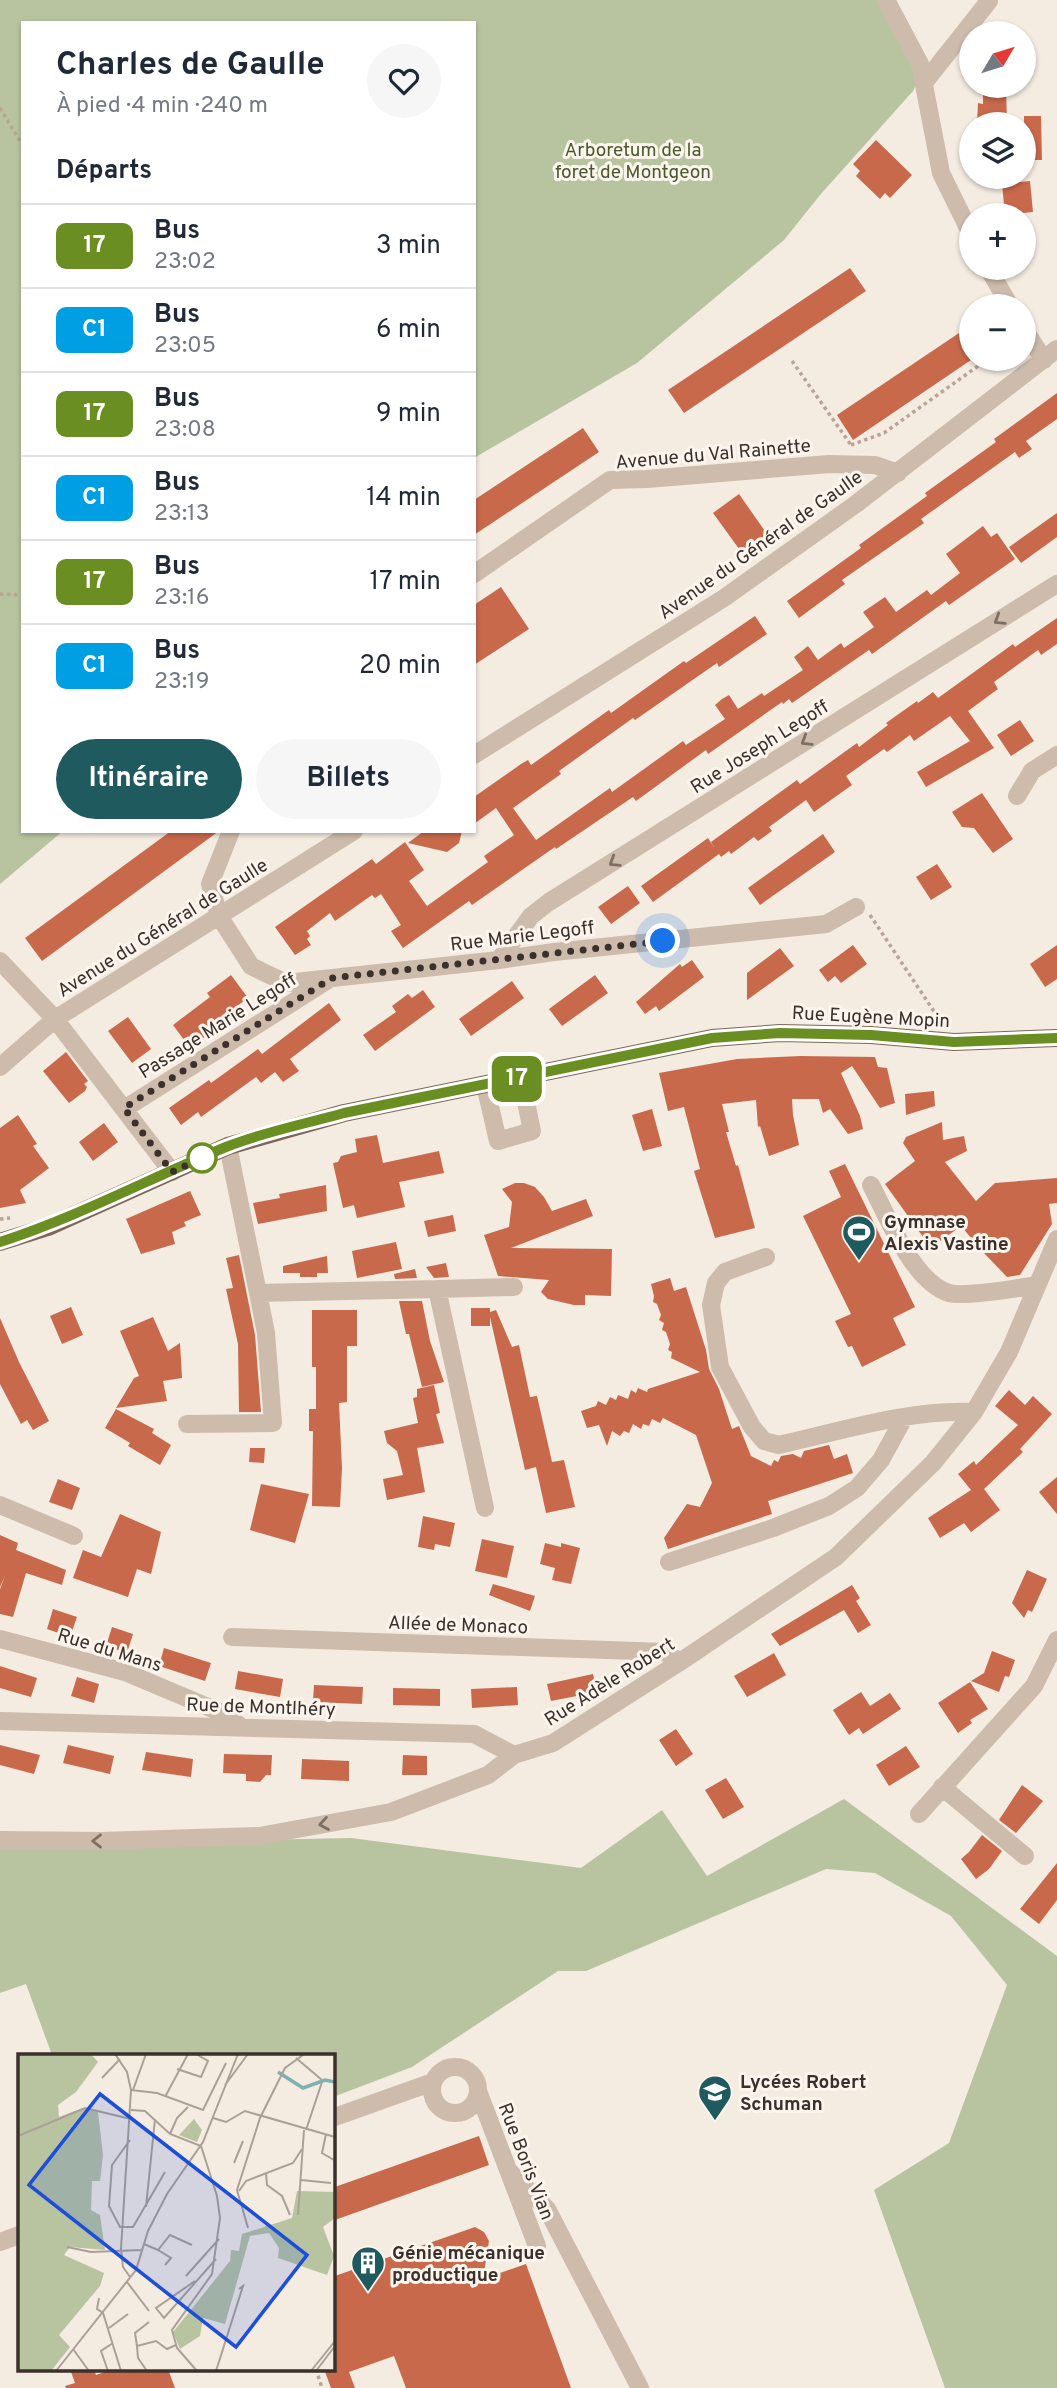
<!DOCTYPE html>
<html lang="fr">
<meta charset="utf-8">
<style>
:root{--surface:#fff;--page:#f6f6f7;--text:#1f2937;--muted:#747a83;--line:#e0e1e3;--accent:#1f5a5e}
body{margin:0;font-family:Overpass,sans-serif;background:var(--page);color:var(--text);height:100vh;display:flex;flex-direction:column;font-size:26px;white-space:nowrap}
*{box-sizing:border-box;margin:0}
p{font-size:23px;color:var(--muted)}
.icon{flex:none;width:38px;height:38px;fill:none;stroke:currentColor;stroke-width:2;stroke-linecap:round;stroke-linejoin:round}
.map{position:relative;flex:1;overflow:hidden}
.panel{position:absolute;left:21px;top:21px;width:455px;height:812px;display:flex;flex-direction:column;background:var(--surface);border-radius:0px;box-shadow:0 2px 5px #0004}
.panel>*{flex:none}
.badge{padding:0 14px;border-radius:10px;font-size:24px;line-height:46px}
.needle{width:46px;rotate:52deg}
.buttons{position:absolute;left:959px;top:21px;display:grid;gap:14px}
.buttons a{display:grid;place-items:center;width:77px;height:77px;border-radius:50%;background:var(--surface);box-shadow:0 2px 5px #0004;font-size:35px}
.you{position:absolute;width:35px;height:35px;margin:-18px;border:5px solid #fff;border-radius:50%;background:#1a73e8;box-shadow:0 0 0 10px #1a73e833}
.map>.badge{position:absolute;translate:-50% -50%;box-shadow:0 0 0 4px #fff}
h2{padding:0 35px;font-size:26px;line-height:63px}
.round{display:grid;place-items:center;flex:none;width:74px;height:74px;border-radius:37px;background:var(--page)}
.overview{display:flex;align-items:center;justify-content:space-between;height:119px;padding:0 35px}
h1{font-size:33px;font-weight:700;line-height:52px}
.button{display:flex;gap:14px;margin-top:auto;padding:14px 35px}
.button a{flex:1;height:80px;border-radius:42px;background:var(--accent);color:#fff;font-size:28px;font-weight:700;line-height:80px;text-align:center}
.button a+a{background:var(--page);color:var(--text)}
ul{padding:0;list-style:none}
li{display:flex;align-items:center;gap:21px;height:84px;padding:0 35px;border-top:2px solid var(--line)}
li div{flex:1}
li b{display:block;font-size:26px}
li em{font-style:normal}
li .badge{min-width:77px;font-weight:700;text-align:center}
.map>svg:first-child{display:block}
.green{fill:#b8c4a0}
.building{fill:#c8694b}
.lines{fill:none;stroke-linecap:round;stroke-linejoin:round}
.path{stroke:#b9a596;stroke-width:3.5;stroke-dasharray:3.5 3.5;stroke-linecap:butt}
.minor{stroke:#cdbbac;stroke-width:18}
.major{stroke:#7d675c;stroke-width:18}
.oneway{stroke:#7d6f65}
.line-casing{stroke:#fff;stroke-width:16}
.line{stroke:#6b8e23;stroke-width:10}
.walk{stroke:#3b302b;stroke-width:7;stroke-dasharray:0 12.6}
.stop-dot{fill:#fff;stroke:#6b8e23;stroke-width:3.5}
.labels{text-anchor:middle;stroke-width:6;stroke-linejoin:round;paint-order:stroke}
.park-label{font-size:19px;fill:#4a5a2e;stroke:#fbf5ee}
.street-label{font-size:19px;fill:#3b302b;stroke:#fbf5ee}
.poi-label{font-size:19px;font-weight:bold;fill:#3b302b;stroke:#fbf5ee;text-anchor:start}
.inset-river{fill:none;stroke:#7fb0b2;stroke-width:3.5}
.inset-road{fill:none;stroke:#aaa098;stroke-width:2}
.view{fill:#1d4ed8;fill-opacity:0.15;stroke:#1d4ed8;stroke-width:3.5}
.inset-edge{fill:none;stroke:#3b302b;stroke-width:3.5}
</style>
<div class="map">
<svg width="1057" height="2388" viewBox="0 0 1057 2388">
<rect width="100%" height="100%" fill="#f4ebe1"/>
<path class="green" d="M0 0H896L928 61 913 91 820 195 784 240 637 363 474 458V23H23V831H63L0 884Z
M844 1799 1057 1956V2388H945L874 2190 949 2143 1007 1985 951 1916 875 1873 826 1869 586 1971H558L412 2067 333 2097 332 2056 52 2055 26 1984 0 1993V1845L351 1838 581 1868 662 1810 707 1876Z"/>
<path class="building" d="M983 86H1006L1007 124H977L978 103 983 104Z
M1024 116H1041L1042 160H1024Z
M876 140 912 175 890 198 885 193 880 199 856 176 860 171 853 164Z
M1030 181 1033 212 1005 215 1002 184Z
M850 268 866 291 684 413 668 390Z
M971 325V360L853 440 837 415Z
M1057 393V419L1026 441 1032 449 1019 458 1015 452 921 519 924 523 842 580 845 584 799 618 787 601 861 548 859 545 927 496 925 493 996 442 994 439Z
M583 428 599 452 474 535V500Z
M739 494 767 534 742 553 713 513Z
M1057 513V537L1021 563 1009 547Z
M983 526 991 537 997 533 1015 559 949 605 946 601 872 654 869 650 792 703 789 699 783 704 782 702 708 754 706 750 636 801 633 797 556 849 555 847 472 905 469 901 403 948 391 931 401 925 381 894 375 898 372 895 335 921 330 913 307 931 310 936 307 939 311 945 295 955 275 927 372 859 376 864 405 842 424 870 409 881 427 906 488 862 484 856 514 835 496 808 474 824V797L521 764 528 760 531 765 609 710 611 713 684 661 686 663 755 616 767 634 719 667 717 663 635 720 633 718 559 771 561 774 513 808 536 840 610 788 612 792 683 741 686 745 725 719 715 705 722 699 729 695 738 709 762 693 764 696 803 670 794 657 808 646 818 660 841 643 844 648 874 627 863 612 885 597 896 612 927 590 931 595 960 573 946 554Z
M501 587 529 629 474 665V605Z
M1057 618V644L1041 655 1038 650 994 682 998 689 968 711 994 748 926 787 917 772 970 741 950 716 914 741 910 735 887 752 884 749 846 776 852 785 814 812 806 800 769 827 772 831 758 841 754 837 731 854 729 851 721 857 719 854 653 902 641 886 708 838 715 849 711 842 797 780 800 784 857 743 859 747 888 725 886 723 917 701 918 703 933 692 938 698 1013 644 1015 647Z
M1020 720 1034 741 1011 756 997 735Z
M982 793 1013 839 993 853 974 828 962 827 952 812Z
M171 831H219L42 961 25 938Z
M424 831H462L459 843 447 852 408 843Z
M823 834 835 852 760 905 748 888Z
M937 864 952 887 931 900 916 877Z
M628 886 640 903 611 924 598 907Z
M853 945 867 964 841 983 835 976 828 982 819 970Z
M1057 945V979L1045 987 1030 964Z
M780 948 794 966 747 1000V973Z
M692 960 704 977 659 1011 656 1006 645 1014 636 1002 680 964 682 967Z
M231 975 248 998 211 1025 214 1030 190 1048 173 1025 210 997 207 993Z
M595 975 608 993 562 1026 549 1009Z
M512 981 524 998 471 1036 459 1019Z
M423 990 435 1007 375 1051 363 1035 396 1012 392 1006 408 994 412 998Z
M329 1003 341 1020 290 1059 299 1071 283 1082 275 1072 261 1083 256 1077 201 1117 198 1112 181 1125 169 1108 209 1080 211 1083 258 1049 262 1054Z
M128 1017 151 1049 132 1063 108 1031Z
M66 1052 88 1081 84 1084 87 1087 85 1091 69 1103 43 1071Z
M800 1056 875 1057 878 1067 887 1068 895 1103 880 1108 852 1066 841 1073 860 1116 863 1129 848 1134 830 1109 823 1113 819 1099H792L793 1115 799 1145 769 1156 760 1126 758 1127 756 1100 722 1104 729 1132H726L736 1166 738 1165 755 1228 715 1238 694 1171 700 1169 684 1107 668 1111 659 1073 737 1059Z
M934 1091 935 1106 906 1115 905 1094Z
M652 1109 662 1146 643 1151 632 1115Z
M18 1115 37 1144 33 1146 49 1168 20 1190 26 1203 0 1208V1128Z
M942 1122 943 1140 964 1136 967 1151 945 1162 976 1201 995 1183 1057 1178V1203L1049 1204 1052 1224 1020 1275 1007 1277 983 1252 961 1226 931 1248 885 1184 915 1161 903 1143 906 1137Z
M104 1123 118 1142 93 1161 79 1142Z
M377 1135 383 1163 439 1151 444 1173 399 1182 405 1207 357 1218 354 1205 343 1208 333 1163 338 1162 341 1156 357 1152 355 1139Z
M845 1164 915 1307 893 1318 906 1345 862 1367 852 1346 848 1347 835 1321 851 1314 803 1216 841 1197 829 1171Z
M515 1183H524L535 1187 544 1197 552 1211 586 1199 593 1216 511 1248 612 1249 611 1296 585 1295V1305H574L548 1299 541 1292 549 1280 498 1276 484 1235 509 1227 512 1202 502 1189Z
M326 1185 327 1211 258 1224 253 1203 280 1198 279 1194Z
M190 1191 201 1215 184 1222 186 1226 172 1232 175 1244 141 1254 126 1219Z
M453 1215 456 1231 428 1237 424 1221Z
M396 1242 402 1269 357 1278 352 1251Z
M239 1255 255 1335 261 1412H239L238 1344 226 1289 233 1288 226 1258Z
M327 1256 328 1273H317V1277H300V1273H283V1266Z
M446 1263 449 1277 434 1278 426 1267Z
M415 1269 417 1278 395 1279 394 1274Z
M670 1278 674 1291 686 1287 706 1350 709 1369 719 1389 732 1429 739 1426 751 1456 771 1466 774 1460 778 1462 781 1456 793 1454 801 1458 804 1451 829 1445 834 1459 847 1454 853 1473 768 1501 772 1514 668 1549 664 1538 687 1504 700 1507 712 1483 696 1435 663 1418 660 1423 652 1419 649 1426 643 1424 641 1429 633 1424 629 1433 624 1431 620 1436 612 1431 607 1446 599 1425 587 1428 581 1411 596 1406 598 1401 606 1405 610 1397 616 1400 618 1395 628 1399 631 1390 636 1393 638 1388 647 1392 648 1389 700 1372 671 1358 672 1352 668 1350 670 1344 666 1332 662 1330 664 1323 659 1320 661 1315 657 1304 653 1302 654 1296 651 1284Z
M399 1301H422L430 1341 444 1382 422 1387 409 1334H406Z
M71 1307 83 1335 62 1344 50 1316Z
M471 1308H490V1312L496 1310 512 1347 519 1345 530 1397 537 1396 552 1462 564 1460 575 1507 546 1513 536 1467 525 1470 490 1317V1326H471Z
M312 1310H357V1346H347V1402L339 1403 342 1468 340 1507 312 1506 313 1431H309V1409H316V1367H312Z
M153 1317 168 1351 180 1343 182 1378 163 1381 167 1401 116 1408 134 1378 139 1376 120 1331Z
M0 1318 19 1362 49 1421 33 1430 27 1420 21 1424 0 1384Z
M434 1385 440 1413 436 1414 444 1443 417 1448 425 1492 387 1500 383 1479 403 1475 397 1451 387 1443 384 1431 418 1423 413 1398 417 1397V1389Z
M1009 1390 1025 1405 1033 1396 1052 1414 1020 1449 1023 1452 984 1489 1000 1510 971 1532 964 1523 940 1538 928 1518 971 1490 958 1474 974 1461 976 1465 1018 1425 995 1406Z
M116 1409 154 1429 152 1433 171 1445 160 1465 128 1446 130 1443 105 1428Z
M250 1448H265L264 1463 249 1462Z
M1057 1477V1514L1039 1492Z
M58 1479 80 1488 72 1510 49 1502Z
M261 1484 309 1494 295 1543 250 1530Z
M120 1514 161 1532 151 1574 137 1569 128 1597 73 1578 83 1550 101 1557Z
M423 1516 455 1523 450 1547 435 1544 434 1550 418 1547Z
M0 1535 18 1543 16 1550 66 1570 62 1585 26 1573 13 1617 0 1614V1589L5 1576 0 1587Z
M482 1539 514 1546 507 1578 475 1571Z
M545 1543 561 1547V1543L580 1548 571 1584 552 1580 555 1568 540 1564Z
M1027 1570 1047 1579 1032 1612 1028 1610 1024 1618 1012 1603Z
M493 1584 535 1596 530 1611 489 1595Z
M852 1585 860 1598 856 1601 871 1625 858 1633 844 1610 780 1646 771 1634Z
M53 1609 77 1617 70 1637 47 1629Z
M112 1627 133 1634 127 1653 106 1646Z
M164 1648 211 1663 205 1681 159 1666Z
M992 1651 1015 1660 1009 1677 1005 1676 999 1692 971 1681 984 1673Z
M774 1653 786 1675 747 1697 734 1676Z
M0 1666 37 1678 31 1697 0 1688Z
M238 1671 283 1679 280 1697 235 1689Z
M593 1674 597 1692 551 1701 547 1684Z
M77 1677 99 1684 94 1703 71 1696Z
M970 1682 988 1709 970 1720 972 1723 958 1733 938 1703Z
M314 1685 363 1687 362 1704 313 1702Z
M517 1687 518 1705 472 1708 471 1689Z
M393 1688 440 1689V1706L393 1705Z
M861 1692 870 1706 890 1693 901 1709 863 1734 859 1728 849 1735 833 1710Z
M676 1729 693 1754 676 1766 659 1740Z
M0 1745 40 1755 34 1774 0 1765Z
M68 1745 114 1756 110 1774 63 1763Z
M906 1746 920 1767 889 1786 876 1765Z
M146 1752 193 1759 191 1777 142 1770Z
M224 1754 272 1755 271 1775H266L260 1782 246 1781V1774L223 1773Z
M403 1755 427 1756V1775H402Z
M302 1759 349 1761V1781L301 1779Z
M726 1778 744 1807 723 1819 705 1790Z
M1022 1785 1043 1801 1016 1833 999 1820Z
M982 1835 1002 1851 989 1869 976 1879 961 1859 969 1852Z
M1057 1863V1900L1039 1924 1020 1909Z
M479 2136 489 2165 332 2221V2188Z
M475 2227 484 2232 489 2241 483 2279 526 2264 571 2388H406L394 2356 349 2372 355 2388H331L324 2369H332V2277Z
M70 2369H94L96 2375 113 2369H168L175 2388H66L65 2386 75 2383Z"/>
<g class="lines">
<path class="path" d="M0 108 23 146
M792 361 851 445
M851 445 884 433 988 359
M0 594 23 595
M870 915 941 1022
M0 1219 10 1218
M316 2369 322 2388"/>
<path class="minor" d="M886 0 920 64 941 173 971 234
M924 83 989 1
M988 268 1010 306
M1024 329 1044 360
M474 574 610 480 647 479 829 464 875 465 898 473
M474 755 724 598 856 504 1057 349
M1017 796 1032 771 1057 755
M231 831 210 884 219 916 251 966 286 983 499 960 554 952 826 924 856 907
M499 960 531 916 549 902 1057 584
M0 961 55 1019 172 1172
M0 1067 55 1019 74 1007 354 831
M485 1085 498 1141 532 1131 521 1078
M124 1109 328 980
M228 1146 258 1293 437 1289 485 1508
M871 1185C888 1217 913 1282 949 1293 964 1297 1019 1288 1037 1285
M766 1257 725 1272 716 1283 711 1305 720 1367 752 1427 764 1441 779 1445C842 1431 909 1409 974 1412
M437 1289 514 1287
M187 1424 273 1423 266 1333 258 1293
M0 1505 74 1536
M669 1562 773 1528 829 1506 857 1488 881 1460 904 1418
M232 1637 665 1652 680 1662
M0 1639 125 1672 227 1715 241 1727
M0 1721 474 1734 514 1755
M942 1787 1025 1856
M919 1814 1034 1686 1057 1640
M0 1840 102 1841 259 1836 391 1812 488 1775 514 1755 553 1743 680 1662 836 1557 933 1463 974 1412 1009 1352 1057 1239
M432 2090a23 23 0 1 1 46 0a23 23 0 1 1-46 0Z
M478 2091 537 2246
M332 2118 433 2082
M510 2172 547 2209 640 2388
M0 2242 19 2235"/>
<path class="major" d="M0 1242 48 1227 228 1146 344 1113 712 1038 780 1033 871 1035 954 1042 1057 1038"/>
</g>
<defs><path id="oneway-chevron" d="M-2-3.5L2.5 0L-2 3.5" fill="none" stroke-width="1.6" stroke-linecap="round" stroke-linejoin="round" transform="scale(1.75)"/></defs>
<g class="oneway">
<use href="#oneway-chevron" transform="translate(999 620) rotate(148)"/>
<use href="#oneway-chevron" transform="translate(806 741) rotate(148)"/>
<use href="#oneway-chevron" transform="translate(614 862) rotate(148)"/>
<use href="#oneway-chevron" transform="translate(324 1824) rotate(170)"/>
<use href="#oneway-chevron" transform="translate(97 1841) rotate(180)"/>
</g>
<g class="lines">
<g class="line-casing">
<path id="line" d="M0 1242C78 1217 150 1178 226 1147 263 1132 305 1124 344 1113L712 1038 780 1033 871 1035 954 1042 1057 1038"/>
</g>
<use href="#line" class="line"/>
<path class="walk" d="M202 1158 205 1157 172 1172 124 1108 332 978 663 941"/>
</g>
<defs>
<g id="stadium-pin" transform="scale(1.75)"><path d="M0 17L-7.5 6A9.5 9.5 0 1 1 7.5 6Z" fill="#1f5a5e" stroke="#fbf5ee"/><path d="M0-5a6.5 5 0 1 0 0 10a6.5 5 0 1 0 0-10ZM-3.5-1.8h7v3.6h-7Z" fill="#fff"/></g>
<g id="school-pin" transform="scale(1.75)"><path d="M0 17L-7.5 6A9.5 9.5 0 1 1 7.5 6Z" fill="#1f5a5e" stroke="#fbf5ee"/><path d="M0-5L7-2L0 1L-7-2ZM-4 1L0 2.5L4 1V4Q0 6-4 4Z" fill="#fff"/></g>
<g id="building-pin" transform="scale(1.75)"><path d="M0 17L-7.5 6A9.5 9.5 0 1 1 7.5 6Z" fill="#1f5a5e" stroke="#fbf5ee"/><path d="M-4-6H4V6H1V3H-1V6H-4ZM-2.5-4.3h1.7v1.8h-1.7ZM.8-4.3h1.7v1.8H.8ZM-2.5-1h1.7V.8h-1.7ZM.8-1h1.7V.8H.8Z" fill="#fff"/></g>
</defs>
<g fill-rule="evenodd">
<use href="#stadium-pin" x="859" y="1232"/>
<use href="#school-pin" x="715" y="2092"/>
<use href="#building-pin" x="368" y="2263"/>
</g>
<circle class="stop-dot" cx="202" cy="1158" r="14"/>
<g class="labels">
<g class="park-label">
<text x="633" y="156">Arboretum de la<tspan x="633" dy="22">foret de Montgeon</tspan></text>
</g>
<g class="street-label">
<text transform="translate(713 453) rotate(-5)" y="7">Avenue du Val Rainette</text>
<text transform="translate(760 544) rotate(-35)" y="7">Avenue du Général de Gaulle</text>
<text transform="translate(759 746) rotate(-32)" y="7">Rue Joseph Legoff</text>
<text transform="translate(162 927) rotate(-32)" y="7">Avenue du Général de Gaulle</text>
<text transform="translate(522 935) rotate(-7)" y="7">Rue Marie Legoff</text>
<text transform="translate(871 1016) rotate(3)" y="7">Rue Eugène Mopin</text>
<text transform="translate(217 1025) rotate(-32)" y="7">Passage Marie Legoff</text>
<text transform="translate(458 1624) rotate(2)" y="7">Allée de Monaco</text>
<text transform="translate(110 1649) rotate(17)" y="7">Rue du Mans</text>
<text transform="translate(609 1681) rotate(-32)" y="7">Rue Adèle Robert</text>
<text transform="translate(261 1706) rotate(2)" y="7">Rue de Montlhéry</text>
<text transform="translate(527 2161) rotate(69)" y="7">Rue Boris Vian</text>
</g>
<g class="poi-label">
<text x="884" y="1228">Gymnase<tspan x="884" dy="22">Alexis Vastine</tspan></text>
<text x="740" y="2088">Lycées Robert<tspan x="740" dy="22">Schuman</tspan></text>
<text x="392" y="2259">Génie mécanique<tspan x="392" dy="22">productique</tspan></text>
</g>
</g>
<g transform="translate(18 2054)">
<rect width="317" height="317" fill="#f4ebe1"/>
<path d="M0 0H73L80 8 58 38 40 51 41 63 65 54 80 58 85 101 82 127H74L73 156 82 161 87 196 52 193 46 201 86 219 82 232 41 281 52 293 33 317H0ZM176 65 184 76 179 88 161 81ZM279 137 317 138V164L305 173 316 202 309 221 260 204 261 194 251 179 232 182 207 270 185 264 182 282 162 295 155 278 212 207 213 196 221 197 224 180 274 164Z" fill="#b8c4a0"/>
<path class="inset-river" d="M260 18 285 34 307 26 317 28"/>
<path class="inset-road" d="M97 0 109 18 113 36 103 195 105 213 112 223M278 4 304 26M159 15 183 23 190 7 178 0M84 24 102 5M207 31 230 0M113 36 139 39 185 56 208 9M115 36 128 0M147 43 170 0M113 56 127 57 152 80 183 92 199 142 202 164 194 220 154 276 159 294 179 317M195 64 208 68 227 57 317 83M288 76 304 28M152 80 159 64 170 53M308 80 304 99 316 106M0 82 67 54 113 65M112 86 94 111 91 152 102 173H115L147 118M216 109 225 87M248 119 249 131 264 142 272 161M283 126 313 129M221 137 228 127 275 109 284 95M222 146 230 174M222 147 219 136 242 64 267 14 285 1M128 153 137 65M280 161 286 76M126 190 140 196 152 181 174 191M49 193 73 198 124 196M140 196 153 204 147 211M168 222 201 185M177 227 138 254 146 264 198 205M109 228 131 257M81 244 79 255 85 259 103 317M91 274 110 260M119 292 117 279 131 268M55 295 71 317M38 317 118 216 130 177 149 140 185 88 220 0M90 317 83 297 95 289M129 317 120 304 119 292 138 287 149 295 158 291M198 317 225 232 221 235M293 317 317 287M298 317 317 292"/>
<path class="view" d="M82 40 289 201 218 293 11 131Z"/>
<rect width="317" height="317" class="inset-edge"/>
</g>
</svg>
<div class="buttons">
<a><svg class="needle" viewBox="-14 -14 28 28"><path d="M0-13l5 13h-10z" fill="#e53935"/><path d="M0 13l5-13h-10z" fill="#747a83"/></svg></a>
<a><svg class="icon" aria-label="layers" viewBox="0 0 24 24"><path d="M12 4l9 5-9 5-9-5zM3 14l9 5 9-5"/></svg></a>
<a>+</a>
<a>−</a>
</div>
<div class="you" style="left:663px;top:941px"></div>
<b class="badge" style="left:517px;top:1079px;background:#6b8e23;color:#fff">17</b>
<section class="panel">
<div class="overview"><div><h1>Charles de Gaulle</h1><p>À pied · 4 min · 240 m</p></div><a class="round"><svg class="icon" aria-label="heart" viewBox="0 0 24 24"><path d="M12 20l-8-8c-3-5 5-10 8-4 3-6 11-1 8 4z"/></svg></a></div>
<h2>Départs</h2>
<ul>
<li><span class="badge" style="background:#6b8e23;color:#fff">17</span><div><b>Bus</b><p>23:02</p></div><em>3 min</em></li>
<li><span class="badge" style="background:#009ee3;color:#fff">C1</span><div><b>Bus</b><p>23:05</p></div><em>6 min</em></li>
<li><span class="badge" style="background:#6b8e23;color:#fff">17</span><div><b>Bus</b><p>23:08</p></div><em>9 min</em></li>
<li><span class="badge" style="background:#009ee3;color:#fff">C1</span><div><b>Bus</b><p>23:13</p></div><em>14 min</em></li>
<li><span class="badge" style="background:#6b8e23;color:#fff">17</span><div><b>Bus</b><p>23:16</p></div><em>17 min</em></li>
<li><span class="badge" style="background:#009ee3;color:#fff">C1</span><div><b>Bus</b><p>23:19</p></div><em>20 min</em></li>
</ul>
<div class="button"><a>Itinéraire</a><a>Billets</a></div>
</section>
</div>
